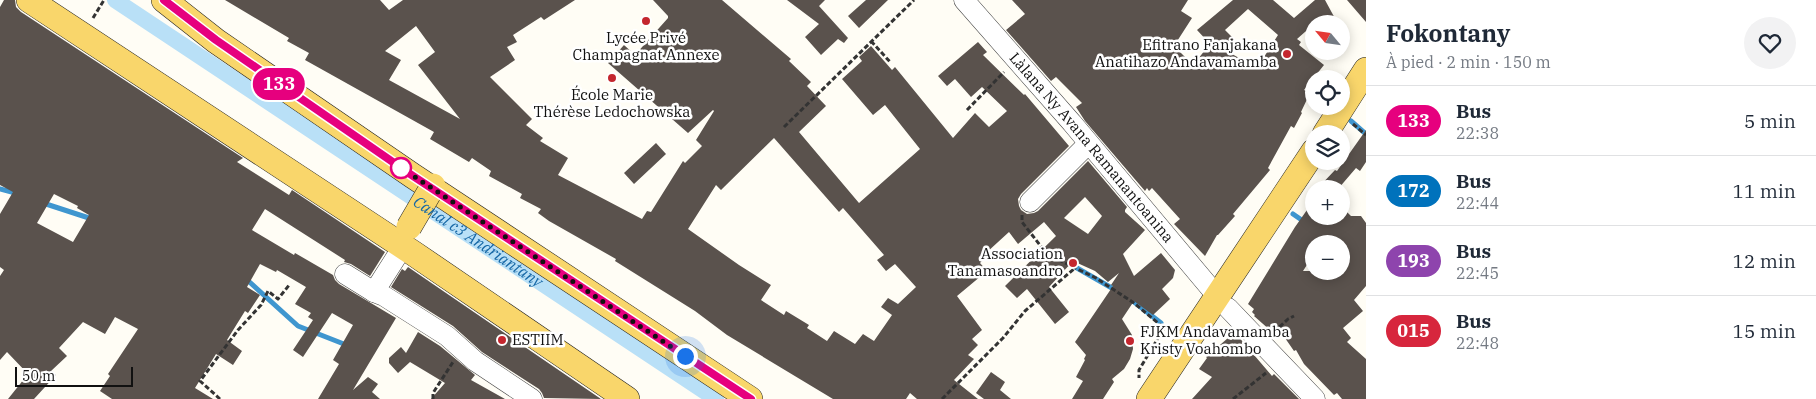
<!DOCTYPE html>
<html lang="fr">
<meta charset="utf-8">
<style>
:root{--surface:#fff;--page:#f2f2f3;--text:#1f2937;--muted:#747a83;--line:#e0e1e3}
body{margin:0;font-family:"IBM Plex Serif",serif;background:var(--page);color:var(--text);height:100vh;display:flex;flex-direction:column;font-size:19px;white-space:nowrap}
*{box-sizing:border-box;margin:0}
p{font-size:16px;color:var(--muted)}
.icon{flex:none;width:28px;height:28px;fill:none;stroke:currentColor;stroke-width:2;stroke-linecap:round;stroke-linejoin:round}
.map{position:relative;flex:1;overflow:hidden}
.details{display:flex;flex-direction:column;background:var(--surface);width:450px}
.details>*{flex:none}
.badge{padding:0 10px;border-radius:16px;font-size:18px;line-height:32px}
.needle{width:32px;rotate:299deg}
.fabs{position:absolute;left:1305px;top:15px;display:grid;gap:10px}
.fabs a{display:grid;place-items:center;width:45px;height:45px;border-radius:50%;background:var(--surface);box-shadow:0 2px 12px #0003;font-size:25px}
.scale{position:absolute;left:15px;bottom:12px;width:118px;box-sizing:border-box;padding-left:5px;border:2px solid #111;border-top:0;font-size:14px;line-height:18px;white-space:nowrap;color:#111;-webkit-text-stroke:4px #fff;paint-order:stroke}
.you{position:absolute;width:25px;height:25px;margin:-12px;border:4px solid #fff;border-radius:50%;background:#1a73e8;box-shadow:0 0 0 8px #1a73e833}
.map>.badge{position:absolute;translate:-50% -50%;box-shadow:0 0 0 2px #fff}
.round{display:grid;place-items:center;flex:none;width:52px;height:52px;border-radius:26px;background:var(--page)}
.overview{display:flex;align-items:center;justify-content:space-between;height:85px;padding:0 20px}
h1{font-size:24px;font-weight:700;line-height:38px}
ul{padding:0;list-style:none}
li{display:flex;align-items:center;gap:15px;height:70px;padding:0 20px;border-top:1px solid var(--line)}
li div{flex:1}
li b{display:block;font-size:19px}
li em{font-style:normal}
li .badge{min-width:55px;font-weight:700;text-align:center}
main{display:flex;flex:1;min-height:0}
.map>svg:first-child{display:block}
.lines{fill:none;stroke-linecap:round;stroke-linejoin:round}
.stream{stroke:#3f96cf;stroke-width:5}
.canal{stroke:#b9e0f7;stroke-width:16}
.building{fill:#5a524d;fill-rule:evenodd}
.minor-casing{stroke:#444;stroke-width:21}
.major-casing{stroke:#222;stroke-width:26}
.path{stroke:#333;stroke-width:3;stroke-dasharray:5 2.5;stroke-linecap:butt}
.minor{stroke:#fff;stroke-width:20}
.major{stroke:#f9d66b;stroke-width:25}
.major-bridge-casing{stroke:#222;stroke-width:26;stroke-linecap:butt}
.major-bridge{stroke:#f9d66b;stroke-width:25}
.line-casing{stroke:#fff;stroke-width:11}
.line{stroke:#e6007e;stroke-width:8}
.walk{stroke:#111;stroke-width:5;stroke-dasharray:0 9}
.poi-dot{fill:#c4262e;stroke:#fff;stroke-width:2}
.stop-dot{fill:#fff;stroke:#e6007e;stroke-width:2.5}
.labels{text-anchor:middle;stroke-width:5;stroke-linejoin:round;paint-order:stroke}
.poi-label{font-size:15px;fill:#111;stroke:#fff}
.street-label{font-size:15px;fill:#111;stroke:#fff}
.water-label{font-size:16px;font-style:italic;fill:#1768a6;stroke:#fff}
</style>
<main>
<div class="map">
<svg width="1366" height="399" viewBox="0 0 1366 399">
<rect width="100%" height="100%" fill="#fffdf5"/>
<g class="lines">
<path class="stream" d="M1351 121 1366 134
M0 189 19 194
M43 203 92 219
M1293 214 1306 223
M1070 264 1117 291
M245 278 298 326 349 346
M1129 298 1161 323"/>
<path class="canal" id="s1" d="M115 0 716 399"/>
</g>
<path class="building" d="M4 0H15L16 7 21 12 243 158 237 162 289 195 292 190 385 252 370 276 351 264 344 262 345 260 265 209 252 230 294 255 295 253 333 275 335 280 339 284 396 318 353 390 368 377 378 384 372 392 380 399H318L339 364 333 360 353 325 332 313 303 357 293 350 313 320 308 317 311 313 295 304 306 287 277 270 276 272 260 264 247 287 260 295 248 313 245 311 227 340 242 351 233 365 216 354 195 388 213 399H112L100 391 110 376 108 374 138 329 115 317 105 334 83 322 59 348 67 356 51 371 56 375 34 399H8L28 374 7 352 0 360V276L4 270 0 267V214L13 192 0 185V7ZM54 194 78 206 77 208 89 215 73 242 37 223Z
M225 0H380L389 10 403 0H575L544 20 541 17 513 35 517 42 507 47 515 60 490 77 532 119 526 125 543 138 540 141 568 158 558 175 642 219 647 211 651 212 683 161 685 163 702 146 696 140 714 111 713 110 688 133 608 63 624 45 635 55 668 18V16L653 0H722L791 59 789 61 811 82 807 86 826 106 799 132 859 203 920 149 885 105 873 115 842 79 862 61 859 57 871 46 892 70 895 67 953 138 975 113 989 127 1007 111 982 87 971 97 955 79 947 86 938 76 978 42 987 52 983 55 1024 95 1025 94 1069 146 1021 194 1018 199 1019 206 1021 210 1027 214 1034 213 1038 211 1088 161 1127 207 1125 210V212L1145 230 1123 254 1134 276 1161 253 1175 270 1173 278 1162 289 1170 299 1153 315 1134 301 1122 319 1132 335 1133 349 1130 359 1124 369 1112 379 1114 382 1103 399H1072L1083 381 1076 377 1085 360 1084 359 1086 355 1075 342 1113 286 1111 285 1119 273 1108 282 1095 271 1073 261 1049 287 1069 312 1055 324 1027 289 1017 298 1005 286 1056 236 1044 222 1018 244 1009 232 986 253 987 255 980 263 987 271 957 296 982 330 972 339 978 345 968 355 974 359 954 380 978 399H917L910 393 906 399H833L727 335 695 311 615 261 616 259 549 221 538 213 541 209 520 198 522 194 489 176 491 171 472 158 469 162 430 139 434 132 305 60 309 53 287 41 289 38ZM416 26 435 52 418 65 460 119 389 80 401 60 385 51ZM774 138 839 212 843 208 884 255 877 260 886 271 895 264 916 287 898 304 888 298 881 307 892 315 874 341 863 334 855 344 834 331 827 341 807 328 809 325 786 311 784 315 761 300 771 285 739 265 688 229 716 185 721 190ZM1085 197 1102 216 1088 234 1064 218Z
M787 0H825L819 6 848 38 844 43 838 39 821 55 805 37 819 24Z
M866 0H888L859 28 848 16Z
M1012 0H1188L1181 11 1192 18 1174 46 1193 65 1210 44 1197 30 1233 0H1273L1294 18 1315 0H1325L1338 24H1314L1297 39 1301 42 1299 45 1324 65 1304 90 1310 93 1301 112 1302 113 1294 128 1291 126 1268 168 1270 170 1233 214 1235 216 1218 235H1217L1205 256 1174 224 1180 219 1152 188 1149 191 1147 188 1145 191 1085 121 1076 107 1082 103 1056 77 1051 81 1006 30 1025 14ZM1248 9 1278 35 1257 68 1223 49 1234 39 1225 30Z
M1347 0H1366V22Z
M1366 130V162L1360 171 1356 168 1338 189H1317L1335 170 1337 171Z
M656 143 666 154 634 184 624 173Z
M1314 200V216H1341V206L1351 216H1361L1366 223V286L1354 300 1363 311 1343 328 1351 338 1347 342 1366 359V399H1342L1337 393 1334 395 1304 364 1296 350 1294 351 1285 338 1284 339 1274 327 1271 331 1254 316 1255 315 1252 312 1254 309 1248 304 1295 227ZM1314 244H1341V271H1303L1314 254Z
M408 267 601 399 544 398 542 393 539 389 482 352 453 326 391 287 402 269 405 271Z
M418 332 440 346 475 375 471 380 505 399H431L445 383 410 362 398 373 389 363V358L401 347 406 353Z
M1237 335 1272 376 1274 374 1299 399H1192L1212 377 1199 369 1207 358 1206 357 1228 338 1231 340Z
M991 372 1005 382 1000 390 1011 399H984L976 393Z"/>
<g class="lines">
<g class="minor-casing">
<g id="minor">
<path id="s2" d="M964 0 1072 123 1217 296"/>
<path d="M1030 202 1084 148"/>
<path d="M345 274 374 292 384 296 447 336 475 361 532 399"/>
<path d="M374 292 402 248 413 253"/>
<path d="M1228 308 1315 399"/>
</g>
</g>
<g class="major-casing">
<path id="major" d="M29 0 413 253 627 399
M164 0 216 41 413 176 750 399
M1325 134 1366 70
M1149 399 1314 151"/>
</g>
<path class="path" d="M93 18 104 0
M871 41 891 63
M967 110 1004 72
M1353 124 1366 135
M784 127 914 0
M1022 215V222L1043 249 1057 259 1096 278 1134 303 1164 328 1139 370V378
M1274 332 1288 319 1294 316
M220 399 200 381 238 330 261 305 268 291 278 299 290 284
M433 399V393L453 362
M942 399 1003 338 1025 311 1075 268
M1233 399 1266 373"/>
<use href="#minor" class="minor"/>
<use href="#major" class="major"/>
<g class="major-bridge-casing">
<path id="major-bridge" d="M409 227 433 186"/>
</g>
<use href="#major-bridge" class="major-bridge"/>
</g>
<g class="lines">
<g class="line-casing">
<path id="line" d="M164 0 216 40 413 176 751 399"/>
</g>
<use href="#line" class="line"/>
<path class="walk" d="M401 168 397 165 685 356"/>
</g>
<g class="poi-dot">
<circle cx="646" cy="21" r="5"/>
<circle cx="1287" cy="54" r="5"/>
<circle cx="612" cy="78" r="5"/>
<circle cx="1073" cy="263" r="5"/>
<circle cx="502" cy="340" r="5"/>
<circle cx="1130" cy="341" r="5"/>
</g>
<circle class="stop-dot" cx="401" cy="168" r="10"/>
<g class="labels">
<g class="poi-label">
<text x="646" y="43">Lycée Privé<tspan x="646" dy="17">Champagnat Annexe</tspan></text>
<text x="1277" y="50" text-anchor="end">Efitrano Fanjakana<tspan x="1277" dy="17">Anatihazo Andavamamba</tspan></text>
<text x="612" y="100">École Marie<tspan x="612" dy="17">Thérèse Ledochowska</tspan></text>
<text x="1063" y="259" text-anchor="end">Association<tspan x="1063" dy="17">Tanamasoandro</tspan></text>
<text x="1140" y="337" text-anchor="start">FJKM Andavamamba<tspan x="1140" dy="17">Kristy Voahombo</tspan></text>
<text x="512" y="345" text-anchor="start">ESTIIM</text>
</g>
<g class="street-label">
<text dy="5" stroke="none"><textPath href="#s2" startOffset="195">Làlana Ny Avana Ramanantoanina</textPath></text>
</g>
<g class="water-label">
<text dy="6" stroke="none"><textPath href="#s1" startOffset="436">Canal c3 Andriantany</textPath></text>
</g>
</g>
</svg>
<div class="fabs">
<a><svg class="needle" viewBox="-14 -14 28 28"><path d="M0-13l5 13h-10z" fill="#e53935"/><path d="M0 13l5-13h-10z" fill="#747a83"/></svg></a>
<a><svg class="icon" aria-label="locate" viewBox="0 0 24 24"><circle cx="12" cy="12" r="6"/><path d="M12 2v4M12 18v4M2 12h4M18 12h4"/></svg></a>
<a><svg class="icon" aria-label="layers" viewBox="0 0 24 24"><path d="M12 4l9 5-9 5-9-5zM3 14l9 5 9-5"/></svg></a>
<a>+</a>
<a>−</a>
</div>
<div class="scale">50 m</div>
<div class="you" style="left:685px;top:356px"></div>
<b class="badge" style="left:279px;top:84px;background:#e6007e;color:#fff">133</b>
</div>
<section class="details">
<div class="overview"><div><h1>Fokontany</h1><p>À pied · 2 min · 150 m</p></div><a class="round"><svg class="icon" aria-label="heart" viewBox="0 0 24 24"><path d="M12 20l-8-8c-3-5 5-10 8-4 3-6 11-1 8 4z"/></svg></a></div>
<ul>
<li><span class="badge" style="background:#e6007e;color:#fff">133</span><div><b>Bus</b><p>22:38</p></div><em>5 min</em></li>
<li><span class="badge" style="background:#0072bc;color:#fff">172</span><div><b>Bus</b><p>22:44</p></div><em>11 min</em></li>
<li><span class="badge" style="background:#8e44ad;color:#fff">193</span><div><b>Bus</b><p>22:45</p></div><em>12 min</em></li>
<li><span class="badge" style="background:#d7263d;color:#fff">015</span><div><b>Bus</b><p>22:48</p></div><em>15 min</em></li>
</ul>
</section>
</main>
